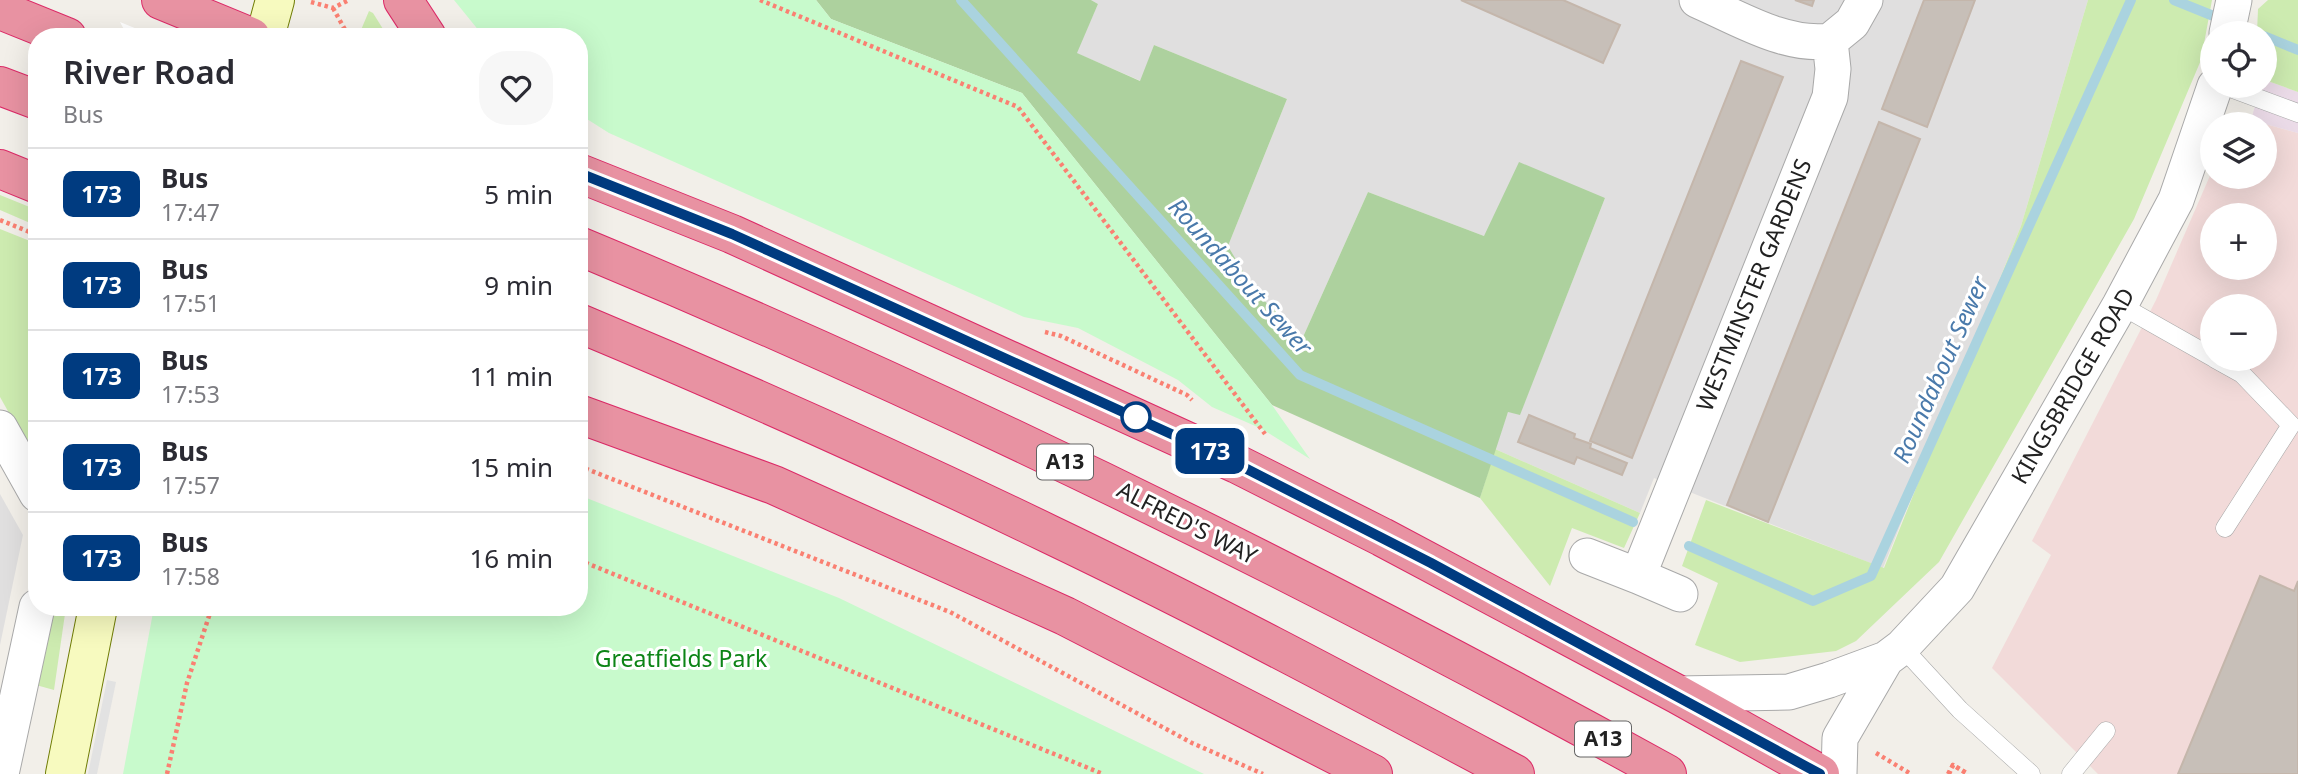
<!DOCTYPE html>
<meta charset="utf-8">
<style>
:root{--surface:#fff;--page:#f7f7f7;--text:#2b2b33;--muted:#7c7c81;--line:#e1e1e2}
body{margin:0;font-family:"Noto Sans",sans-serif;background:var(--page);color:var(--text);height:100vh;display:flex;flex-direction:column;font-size:26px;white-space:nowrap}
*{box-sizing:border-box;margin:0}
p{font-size:23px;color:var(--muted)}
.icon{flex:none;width:38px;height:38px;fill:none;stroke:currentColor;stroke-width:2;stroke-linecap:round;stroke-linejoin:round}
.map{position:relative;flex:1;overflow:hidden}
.drawer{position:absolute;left:28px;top:28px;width:560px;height:588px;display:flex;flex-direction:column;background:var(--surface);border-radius:28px;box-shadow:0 7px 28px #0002}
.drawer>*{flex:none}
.badge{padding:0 14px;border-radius:10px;font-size:24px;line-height:46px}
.controls{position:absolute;left:2200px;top:21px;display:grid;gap:14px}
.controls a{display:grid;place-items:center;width:77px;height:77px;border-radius:50%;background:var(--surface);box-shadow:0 7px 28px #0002;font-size:35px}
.map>.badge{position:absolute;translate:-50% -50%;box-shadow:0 0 0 4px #fff}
.round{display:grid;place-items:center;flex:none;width:74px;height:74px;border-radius:28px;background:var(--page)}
.headline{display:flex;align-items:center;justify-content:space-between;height:119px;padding:0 35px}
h1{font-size:33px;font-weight:600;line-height:52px}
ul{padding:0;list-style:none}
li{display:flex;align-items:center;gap:21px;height:91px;padding:0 35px;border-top:2px solid var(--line)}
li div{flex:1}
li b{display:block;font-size:26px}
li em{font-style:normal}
li .badge{min-width:77px;font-weight:700;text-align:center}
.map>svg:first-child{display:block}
.residential{fill:#e0dfdf}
.commercial{fill:#f2dad9;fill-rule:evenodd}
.industrial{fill:#ebdbe8}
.grass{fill:#cdebb0}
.forest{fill:#add19e}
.park{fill:#c8facc}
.parking{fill:#e2e2e2}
.pier{fill:#fff}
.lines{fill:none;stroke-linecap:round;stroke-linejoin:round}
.stream{stroke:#aad3df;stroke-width:10}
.building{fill:#c7bfb8;stroke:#c4b6ab;stroke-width:2}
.lane-casing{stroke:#a9a9a9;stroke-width:19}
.street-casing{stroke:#a9a9a9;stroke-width:37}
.secondary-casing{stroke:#707d05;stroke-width:40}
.highway-casing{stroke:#dc2a67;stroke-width:40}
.path{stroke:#fa8072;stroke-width:4.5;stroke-dasharray:3.5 3.5;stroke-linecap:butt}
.lane{stroke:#fff;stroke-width:18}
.street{stroke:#fff;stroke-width:35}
.secondary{stroke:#f7fabf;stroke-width:38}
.highway{stroke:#e892a2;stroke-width:38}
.path-bridge{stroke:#fa8072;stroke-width:4.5;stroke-dasharray:3.5 3.5;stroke-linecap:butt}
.line-casing{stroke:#fff;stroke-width:16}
.line{stroke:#003b80;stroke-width:10}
.stop-dot{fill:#fff;stroke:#003b80;stroke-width:3.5}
.labels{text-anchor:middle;stroke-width:6;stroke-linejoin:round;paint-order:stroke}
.shield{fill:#fff;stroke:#646464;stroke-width:2}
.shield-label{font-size:21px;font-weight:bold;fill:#222}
.street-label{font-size:23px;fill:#222;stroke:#fff}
.park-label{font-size:23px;fill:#0c8416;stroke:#fff}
.water-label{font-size:24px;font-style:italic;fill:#4a7aab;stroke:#fff}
</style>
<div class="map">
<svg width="2298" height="774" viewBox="0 0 2298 774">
<rect width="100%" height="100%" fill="#f2efe9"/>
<path class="residential" d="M1091 0H2088L2021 226 1883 568 1654 478 1640 513 1495 449 1508 412 1520 414 1605 198 1484 236 1368 192 1303 337 1255 292 1228 246 1287 99 1154 45 1141 81 1076 53 1098 4Z
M0 494 23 535 0 645Z"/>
<path class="commercial" d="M2251 120 2298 133V774H2098L1992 668 2051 555 2032 541 2156 300 2212 171V177H2264V124H2233L2237 121ZM2212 215H2264V268H2212ZM2212 306H2264V359H2212Z"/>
<path class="industrial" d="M2265 80 2298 92V133L2251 120 2261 86H2264Z"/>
<path class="grass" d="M2088 0H2212L2201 60 2134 219 1939 562 1856 641 1836 651 1740 662 1695 645 1718 583 1682 566 1706 500 1884 568 2021 226Z
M2268 0H2298V92L2265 80 2264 33H2257L2258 9Z
M369 11 373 13 388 37H358Z
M0 195 37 210V226L0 210Z
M0 229 30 241 37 247 34 264 37 269 36 461 0 397Z
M1495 449 1640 513 1624 548 1572 528 1550 586 1480 498Z
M54 607H66L54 690 36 685Z"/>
<path class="forest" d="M816 0H1091L1098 4 1077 53 1140 81 1154 45 1287 99 1228 246 1255 292 1303 337 1368 192 1484 236 1519 162 1605 198 1520 415 1508 412 1480 498 1272 405 1022 93 831 19Z"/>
<path class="park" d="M454 0H816L831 19 1022 93 1272 405 1310 459 1262 429 1212 407 1178 380 1078 328 1024 317 609 133 579 114V37H484Z
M579 495 839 598 1204 774H123L154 607H579Z"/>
<path class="parking" d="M107 680 116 682 97 774H88Z"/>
<path class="pier" d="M120 22 142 31 157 37H128Z"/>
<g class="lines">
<path class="stream" d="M961 0 1300 375 1633 522
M2174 0 2216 17
M2253 32 2257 33
M2264 36 2298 50
M1689 546 1813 601 1871 576 2131 0"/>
</g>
<path class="building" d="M1461 0H1563L1620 25 1603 63Z
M1795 0H1814L1812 6Z
M1924 0H1975L1927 127 1882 109Z
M1741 61 1783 77 1632 458 1590 441Z
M1879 122 1920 139 1768 522 1727 505Z
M1529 415 1575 434 1574 438 1591 444 1590 448 1627 463 1622 475 1577 457 1574 464 1518 442Z
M2260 576 2294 591 2298 581V774H2178Z"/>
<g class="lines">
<g class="lane-casing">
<path id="lane" d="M2225 86 2298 113
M2120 305 2212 357
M2215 359 2242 374 2291 425 2225 528
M1902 647 1960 710 2031 774
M2071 774 2106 731"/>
</g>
<g class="street-casing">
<path id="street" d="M1697 0C1738 18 1785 47 1830 41
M2227 33 2234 0
M0 428 37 494
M1587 556 1638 576
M1680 594 1638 576 1830 97 1833 69 1830 41 1852 23 1865 0
M1677 694 1789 692 1829 680 1886 659 1902 647 1957 588 2120 305 2176 200 2215 86
M1 774 37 607
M1839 774 1840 738 1886 659"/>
</g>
<g class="secondary-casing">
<path id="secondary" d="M265 37 275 0
M65 774 98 607"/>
</g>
<g class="highway-casing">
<path id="highway" d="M161 0 251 37
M403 0 427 37
M0 10 67 37
M0 86 37 100
M0 169 37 184
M579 173 732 234 1237 464 1382 537 1677 694 1820 774
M579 246C952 401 1314 579 1667 774
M579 323C737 389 894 459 1049 534 1206 609 1361 692 1515 774
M579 414 774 485 1065 616 1373 774"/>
</g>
<path class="path" d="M760 0 1018 107 1265 434
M311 2 333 8 349 0
M333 8 349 37
M0 220 37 235
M1045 332 1061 336 1187 395 1192 400
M579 466 950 612 1192 743 1263 774
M579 560 1103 774
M1876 753 1911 774
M167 774 187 683 212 607
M1948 774 1953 765 1968 774"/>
<use href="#lane" class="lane"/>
<use href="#street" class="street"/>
<use href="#secondary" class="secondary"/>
<use href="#highway" class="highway"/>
<path class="path-bridge" d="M1949 774 1953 765 1968 774"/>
</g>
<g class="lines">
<g class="line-casing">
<path id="line" d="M579 173 732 234 1237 464 1431 563 1820 774"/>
</g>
<use href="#line" class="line"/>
</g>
<circle class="stop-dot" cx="1136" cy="417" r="14"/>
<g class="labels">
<g class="shield">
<rect x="1037" y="444.5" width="56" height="35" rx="5"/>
<rect x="1575" y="721.5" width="56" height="35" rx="5"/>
</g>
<g class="shield-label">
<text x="1065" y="469">A13</text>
<text x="1603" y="746">A13</text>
</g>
<g class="street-label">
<text transform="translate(1754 285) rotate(-68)" y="8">WESTMINSTER GARDENS</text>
<text transform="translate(2073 386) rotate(-60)" y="8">KINGSBRIDGE ROAD</text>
<text transform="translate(1187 523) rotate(27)" y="8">ALFRED'S WAY</text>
</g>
<g class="park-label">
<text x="681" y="667">Greatfields Park</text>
</g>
<g class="water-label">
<text transform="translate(1240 277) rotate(48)" y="8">Roundabout Sewer</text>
<text transform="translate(1941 370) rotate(-66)" y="8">Roundabout Sewer</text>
</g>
</g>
</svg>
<div class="controls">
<a><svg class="icon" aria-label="locate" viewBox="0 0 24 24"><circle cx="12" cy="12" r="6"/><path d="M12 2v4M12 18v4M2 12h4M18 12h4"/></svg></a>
<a><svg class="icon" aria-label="layers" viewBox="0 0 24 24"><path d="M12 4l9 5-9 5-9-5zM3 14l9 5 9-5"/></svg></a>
<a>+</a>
<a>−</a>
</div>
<b class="badge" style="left:1210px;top:451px;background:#003b80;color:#fff">173</b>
<section class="drawer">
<div class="headline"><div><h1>River Road</h1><p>Bus</p></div><a class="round"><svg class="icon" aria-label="heart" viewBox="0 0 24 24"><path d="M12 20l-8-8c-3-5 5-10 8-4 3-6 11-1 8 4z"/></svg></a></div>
<ul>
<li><span class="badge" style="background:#003b80;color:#fff">173</span><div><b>Bus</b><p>17:47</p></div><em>5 min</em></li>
<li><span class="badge" style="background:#003b80;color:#fff">173</span><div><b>Bus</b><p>17:51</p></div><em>9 min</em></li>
<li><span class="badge" style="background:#003b80;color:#fff">173</span><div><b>Bus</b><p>17:53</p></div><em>11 min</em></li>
<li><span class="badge" style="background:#003b80;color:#fff">173</span><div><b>Bus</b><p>17:57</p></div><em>15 min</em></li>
<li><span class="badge" style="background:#003b80;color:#fff">173</span><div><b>Bus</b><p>17:58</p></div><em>16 min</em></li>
</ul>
</section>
</div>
